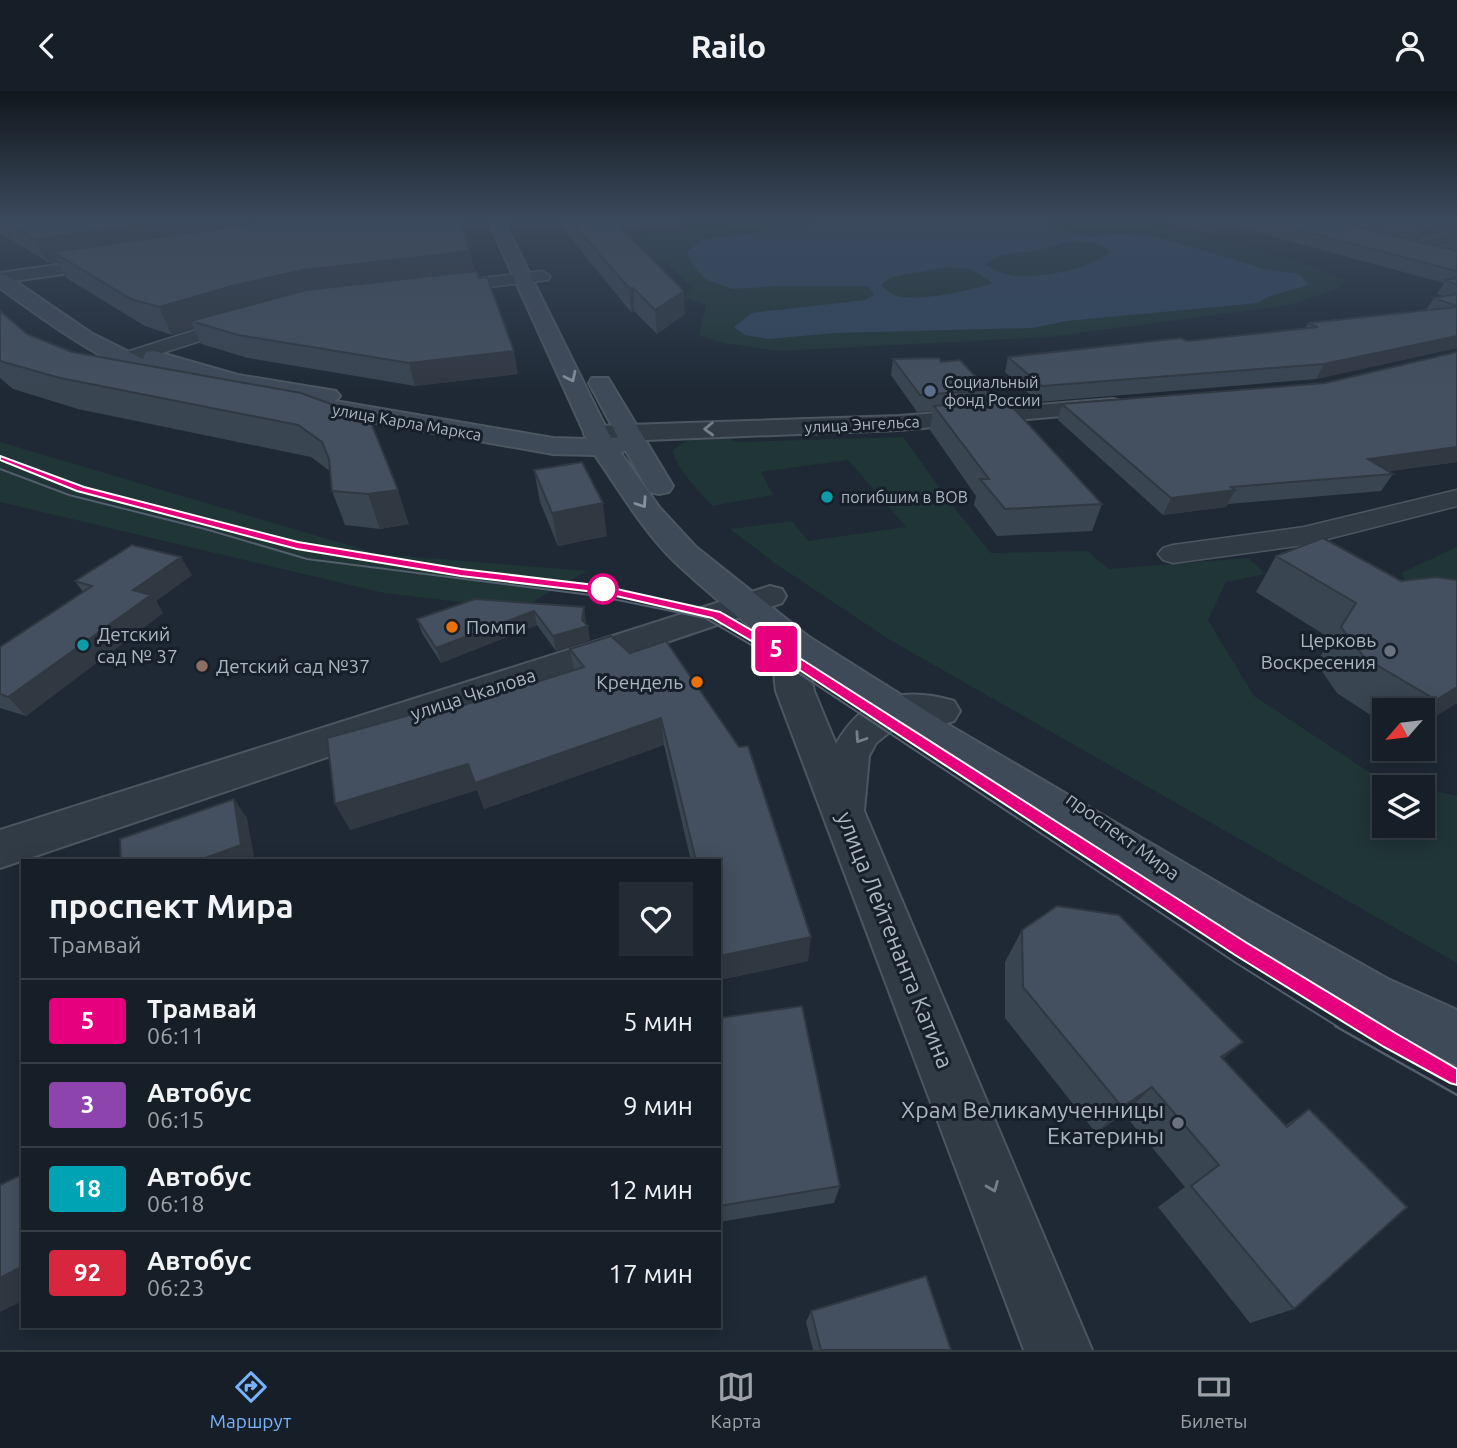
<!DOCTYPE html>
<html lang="ru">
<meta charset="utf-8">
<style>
:root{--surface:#161f28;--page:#232c34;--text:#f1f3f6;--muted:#9ea2a8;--line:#353d45;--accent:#78b2fb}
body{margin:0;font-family:Ubuntu,sans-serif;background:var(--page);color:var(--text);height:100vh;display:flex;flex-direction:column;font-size:26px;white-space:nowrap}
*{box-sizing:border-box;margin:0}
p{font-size:23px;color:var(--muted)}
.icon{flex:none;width:38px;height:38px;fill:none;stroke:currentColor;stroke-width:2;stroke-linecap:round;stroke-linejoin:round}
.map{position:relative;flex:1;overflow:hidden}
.drawer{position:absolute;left:21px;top:768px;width:700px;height:469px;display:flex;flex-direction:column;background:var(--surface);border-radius:0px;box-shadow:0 4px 18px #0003,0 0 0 2px var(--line)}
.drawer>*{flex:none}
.badge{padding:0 14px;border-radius:5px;font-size:24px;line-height:46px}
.needle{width:46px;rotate:242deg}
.buttons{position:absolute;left:1372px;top:607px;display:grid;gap:14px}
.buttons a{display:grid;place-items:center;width:63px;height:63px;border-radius:0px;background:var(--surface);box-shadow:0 4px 18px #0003,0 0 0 2px var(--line);font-size:35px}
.map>.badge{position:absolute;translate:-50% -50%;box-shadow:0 0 0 4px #fff}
.round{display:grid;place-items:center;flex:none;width:74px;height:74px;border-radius:0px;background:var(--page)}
.overview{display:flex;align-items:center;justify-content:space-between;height:119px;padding:0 28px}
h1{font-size:33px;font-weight:700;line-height:52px}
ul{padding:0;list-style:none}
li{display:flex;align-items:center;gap:21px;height:84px;padding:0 28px;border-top:2px solid var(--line)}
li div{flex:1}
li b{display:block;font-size:26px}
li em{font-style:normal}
li .badge{min-width:77px;font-weight:700;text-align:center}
header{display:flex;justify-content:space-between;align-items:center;height:91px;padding:0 28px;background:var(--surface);font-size:32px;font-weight:700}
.dock{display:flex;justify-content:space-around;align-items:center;height:98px;border-top:2px solid var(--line);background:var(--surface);font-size:19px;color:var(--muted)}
.dock a{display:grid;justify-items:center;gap:4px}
.dock .current{color:var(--accent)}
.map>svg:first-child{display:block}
.green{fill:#203536}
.water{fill:#30465d;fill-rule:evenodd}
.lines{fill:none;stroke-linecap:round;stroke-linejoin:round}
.minor-casing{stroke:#4c5661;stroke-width:3}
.tertiary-casing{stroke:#4c5661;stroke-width:4}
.secondary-casing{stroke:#4c5661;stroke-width:4}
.minor{fill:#313b46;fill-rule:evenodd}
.tertiary{fill:#313b46;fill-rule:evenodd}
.secondary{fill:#3f4a59;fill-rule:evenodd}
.tram-far1{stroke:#535f6d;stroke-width:2}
.tram{stroke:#535f6d;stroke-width:2.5}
.wall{fill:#3a4552}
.shaded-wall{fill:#303842}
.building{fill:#44505f;stroke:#303842;stroke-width:2}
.oneway{stroke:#85909e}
.oneway2{stroke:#747f8b}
.line{fill:#e6007e;stroke:#fff;stroke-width:2}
.service-dot{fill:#5c6f8a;stroke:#17202a;stroke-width:2.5}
.culture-dot{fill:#0f9aa8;stroke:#17202a;stroke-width:2.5}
.stop-dot{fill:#fff;stroke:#e6007e;stroke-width:3.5}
.food-dot{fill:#e8710a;stroke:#17202a;stroke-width:2.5}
.worship-dot{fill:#6b7280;stroke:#17202a;stroke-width:2.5}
.education-dot{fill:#8d6e63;stroke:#17202a;stroke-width:2.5}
.labels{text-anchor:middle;stroke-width:6;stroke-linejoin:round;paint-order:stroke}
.far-poi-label{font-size:16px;fill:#abb6c3;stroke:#17202a;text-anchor:start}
.far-street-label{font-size:16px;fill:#abb6c3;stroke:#17202a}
.poi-label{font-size:19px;fill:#abb6c3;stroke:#17202a;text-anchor:start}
.street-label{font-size:19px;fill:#abb6c3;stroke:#17202a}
.near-street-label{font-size:23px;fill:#abb6c3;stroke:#17202a}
.near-poi-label{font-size:23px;fill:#abb6c3;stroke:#17202a;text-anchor:end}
</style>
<header><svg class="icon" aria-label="back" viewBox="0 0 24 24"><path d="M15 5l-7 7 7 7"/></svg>Railo<svg class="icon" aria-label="person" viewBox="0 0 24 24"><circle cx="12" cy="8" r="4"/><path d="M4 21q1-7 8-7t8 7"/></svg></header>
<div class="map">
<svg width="1457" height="1259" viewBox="0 0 1457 1259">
<rect width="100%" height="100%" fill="#1e2935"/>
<path class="green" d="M764 127H1132L1301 172 1346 190 1335 199 1291 214 1049 246 780 260 723 252 699 244 706 214 684 206 691 196 667 172 655 171 638 146Z
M726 345 735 351 903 346 959 423 991 462 1087 460 1109 478 1248 467 1266 483 1226 491 1208 529 1254 605 1375 685 1421 696H1384V735H1423V697L1457 705V872L890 549 776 473 730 438 792 430 808 450 906 436 848 369 761 381 773 404 712 415C697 398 679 381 672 359L691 347Z
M0 351 378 463 587 480 520 518 384 502 0 411Z
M1457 456V516L1409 496 1401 482Z"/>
<path class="water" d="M835 127H1032L1070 143 1089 146 1121 143 1161 147 1268 179 1299 183 1309 193C1293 201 1272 201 1258 212L1067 230 1032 237 835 242 768 248 745 244 734 236 752 222 865 209 874 204 868 195H779L732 198 705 188 692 173 687 161 702 149 818 134ZM1071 149 1094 152 1110 159C1097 178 1039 187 1016 185 1005 184 995 179 986 174 999 160 1019 163 1038 159 1049 157 1060 152 1071 149ZM947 176 972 178 992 192C970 200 915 212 894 204 889 202 885 197 881 194L891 186Z"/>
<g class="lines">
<g class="minor-casing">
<path id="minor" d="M1457 141V151L1415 161 1407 156 1409 153Z
M542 180 550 185 548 189 438 202 429 197 438 192Z
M243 224 250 226 252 230 250 234 128 273H114L111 269 114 265Z
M1457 399V415L1304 454 1173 472 1163 469 1158 463 1163 457 1173 454 1304 436Z"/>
</g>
<g class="tertiary-casing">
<path id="tertiary" d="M112 166 118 167 121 171 118 175 0 192V182Z
M1113 308 1121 310 1125 315 1121 320 899 339 597 351 588 348 584 343 588 338 597 335 899 325Z
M770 495 782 498 786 505 782 512 0 777V739Z
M797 543 809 546 814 554 809 577 814 600 836 653C863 605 903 595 954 610L960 620 954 630 941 634 901 632 876 652 869 665 864 720 1092 1259H1024L776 600C773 580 773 564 785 546Z"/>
</g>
<g class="secondary-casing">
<path id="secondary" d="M487 127H502L611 347 618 346 589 292 592 287H608L611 292 673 395 669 401 659 403 649 401 626 360 620 361 659 416 696 456 809 546 947 633 1249 810 1388 888 1457 919V974C1334 923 1222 844 1109 773 961 680 803 591 675 471 643 440 620 400 595 364L553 363 298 318 290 316 286 311 290 306 235 297 186 282 188 286 185 291C141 302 36 223 0 197V183L6 184 91 242 145 269 143 266 146 261 154 260 238 284 336 300 340 305 335 310 553 347 587 348Z"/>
</g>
<use href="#minor" class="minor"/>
<use href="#tertiary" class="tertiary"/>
<use href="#secondary" class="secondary"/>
<path class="tram-far1" d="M0 378 69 404 205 438 307 468 598 505 705 527 791 577 1236 872 1338 936
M278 450 364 466
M988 696 1279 881 1370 936"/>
<path class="tram" d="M1335 935 1457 1004
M1367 935 1457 985"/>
</g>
<path class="wall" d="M0 127H264L265 131 281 129 280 127H459L470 160 474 180 518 283 415 295 248 267 201 253 194 237 172 244 145 235 66 187 58 171 49 172 0 142Z
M558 127H716L632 140 633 149 685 223 657 243 634 220 631 221 558 132Z
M1157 127H1323L1457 160V257L1316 288 1038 311 1005 281 1008 266 1187 250 1305 238 1308 232 1426 219 1434 207 1443 205 1437 203 1444 192 1234 135 1208 142Z
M1328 127H1457V139L1415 149Z
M1457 143V160L1446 156 1453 144Z
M0 220 27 243 72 261 301 302 409 433 380 438 345 434 332 400 330 380 311 366 78 318 13 298 0 287Z
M1457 261V371L1389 380 1393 383 1381 400 1228 413 1226 416 1163 424 1058 329 1062 313 1325 292Z
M893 268 941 271 988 299 985 311 1102 413 1092 440 997 445 974 414 976 405 930 339 933 320 917 321 891 284Z
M534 379 607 445 558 455 540 411Z
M1323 447 1457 612 1423 633V620H1384V633L1337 602 1316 572 1331 548 1256 501 1276 465Z
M192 484 156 510 163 522 26 625 0 617V556L83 501 75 490Z
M475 508 586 530V533L590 549 556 560 537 534 441 572 422 542 417 528Z
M611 545 808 870 720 889 719 770H691L664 654 484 718 477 699 350 739 427 626 574 579 570 558Z
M1022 839 1223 968 1286 1034 1309 1018 1294 1218 1250 1232 1158 1116 1185 1096 1124 1023 1096 1042 1005 927V871Z
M719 927 840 1095 834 1112 719 1131Z
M811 1220 951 1259H813L806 1231Z"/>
<path class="shaded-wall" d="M190 127H264L269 141 53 161 58 171 49 172 35 148Z
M618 127H716L632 140 633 157 622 158Z
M1224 127H1237L1234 135 1208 142 1213 130Z
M1457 128 1456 138 1415 149 1422 137Z
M470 160 476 185 191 230 194 237 172 244 159 216 232 195 303 179Z
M629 197H633L634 220 631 221Z
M684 200 685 223 657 243 655 219Z
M1457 245V257L1316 288 1324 273Z
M514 260 518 283 415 295 409 272Z
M1457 356V371L1358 385 1368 368Z
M398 399 409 433 380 438 368 403Z
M1235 399 1226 416 1163 424 1171 407Z
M603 412 607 445 558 455 552 422Z
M181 466 192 484 156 510 163 522 26 625 8 606 133 499Z
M584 516 586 530V535H588L590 549 556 560 553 545 582 529Z
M534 520 537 534 441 572 436 557Z
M1457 596V612L1423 633V623L1436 609Z
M661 627 664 654 484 718 477 699 350 739 335 713 468 673Z
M234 708 247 727 255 770H197Z
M811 846 808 870 720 889 719 865Z
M1243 951 1210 979 1221 966Z
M1152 996 1124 1023 1096 1042 1122 1016Z
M23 1175V1210L0 1221V1187Z"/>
<path class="building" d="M0 127H190L35 148Z
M296 127H459L470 160 303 179 232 195 159 216 131 208 53 161Z
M568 127H623L632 136 621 137 684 200 655 219 633 197H629Z
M1202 127H1224L1213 130Z
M1253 127H1323L1457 160V180Z
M1382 127H1457V128L1422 137Z
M476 180 479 187 487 186 514 260 409 272 238 244 191 230 306 199Z
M1457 187V194L1445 189Z
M1457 203V215L1434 207Z
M1457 216V245L1324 273 1042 295 1008 266 1181 247 1187 250 1318 236 1308 232Z
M0 220 27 243 72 261 301 302 339 316 370 329 398 399 368 403 332 400 329 368 322 351 298 334 60 287 0 270Z
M1457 261V356L1368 368 1393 383 1231 396 1235 399 1171 407 1062 313 1325 292Z
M939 267 941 271 960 269 988 299 920 304 893 268Z
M1006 309 1102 413 1005 418 980 388H989L934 315Z
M582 371 603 412 552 422 534 379Z
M1323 447 1401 490 1437 486 1457 489V596L1436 609 1365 567 1341 536 1356 512 1276 465Z
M132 454 181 466 133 499 151 504 8 606 0 603V556L92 495 75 490Z
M475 508 584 516 582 529 588 535 553 545 534 520 436 557 417 528Z
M611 545 630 562 666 550 739 656 748 655 811 846 719 865V770H696L661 627 475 692 468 673 335 713 327 647 424 620 426 626 584 576 570 558Z
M234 708 241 754 197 770H121L120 748Z
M1057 815 1119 824 1243 951 1221 966 1287 1036 1309 1018 1407 1116 1294 1218 1191 1095 1219 1074 1152 996 1122 1016 1023 896 1022 839Z
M802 915 840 1095 719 1115V927Z
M23 1083V1175L0 1187V1094Z
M926 1185 951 1259H821L811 1220Z"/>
<defs><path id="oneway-chevron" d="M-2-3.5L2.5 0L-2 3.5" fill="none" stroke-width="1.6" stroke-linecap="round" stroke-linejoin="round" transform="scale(1.75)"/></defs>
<g class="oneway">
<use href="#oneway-chevron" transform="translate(571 286) rotate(64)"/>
<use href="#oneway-chevron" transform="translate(642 412) rotate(56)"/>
</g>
<g class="oneway2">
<use href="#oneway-chevron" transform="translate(709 338) rotate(178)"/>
<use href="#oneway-chevron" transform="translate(860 647) rotate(124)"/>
<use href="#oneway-chevron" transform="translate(993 1096) rotate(68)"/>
</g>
<linearGradient id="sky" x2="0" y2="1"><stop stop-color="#10171d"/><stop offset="0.42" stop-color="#3b495c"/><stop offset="1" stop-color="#3b495c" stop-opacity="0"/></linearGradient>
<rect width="1457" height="303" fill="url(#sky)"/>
<path class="line" d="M0 365 84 396 298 451 461 478 603 495 720 521 798 566 1247 852 1397 943 1457 978V994L1450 992 1384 956 1235 864 789 572 712 527 603 502 461 485 297 458 77 400 0 369Z"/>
<circle class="service-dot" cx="930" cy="300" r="7"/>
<g class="culture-dot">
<circle cx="827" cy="406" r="7"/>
<circle cx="83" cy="554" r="7"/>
</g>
<circle class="stop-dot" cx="603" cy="498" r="14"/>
<g class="food-dot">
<circle cx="452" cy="536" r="7"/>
<circle cx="697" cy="591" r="7"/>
</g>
<g class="worship-dot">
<circle cx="1390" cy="560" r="7"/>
<circle cx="1178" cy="1032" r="7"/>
</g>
<circle class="education-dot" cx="202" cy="575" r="7"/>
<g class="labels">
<g class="far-poi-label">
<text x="944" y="297">Социальный<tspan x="944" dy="18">фонд России</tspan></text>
<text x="841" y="412">погибшим в ВОВ</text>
</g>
<g class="far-street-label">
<text transform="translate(407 331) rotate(10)" y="6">улица Карла Маркса</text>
<text transform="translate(862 333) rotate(-3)" y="6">улица Энгельса</text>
</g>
<g class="poi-label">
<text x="466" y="543">Помпи</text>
<text x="97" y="550">Детский<tspan x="97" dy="22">сад № 37</tspan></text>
<text x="1376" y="556" text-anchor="end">Церковь<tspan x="1376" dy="22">Воскресения</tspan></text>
<text x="216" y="582">Детский сад №37</text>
<text x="683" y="598" text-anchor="end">Крендель</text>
</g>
<g class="street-label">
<text transform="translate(473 603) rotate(-18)" y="7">улица Чкалова</text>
<text transform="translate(1123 745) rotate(36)" y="7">проспект Мира</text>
</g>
<g class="near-street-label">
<text transform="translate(895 849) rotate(68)" y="8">улица Лейтенанта Катина</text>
</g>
<g class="near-poi-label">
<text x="1164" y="1027">Храм Великамученницы<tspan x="1164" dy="26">Екатерины</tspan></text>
</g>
</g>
</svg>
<div class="buttons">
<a><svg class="needle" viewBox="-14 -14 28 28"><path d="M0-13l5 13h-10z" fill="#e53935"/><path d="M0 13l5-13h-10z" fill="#9ea2a8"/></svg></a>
<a><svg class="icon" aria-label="layers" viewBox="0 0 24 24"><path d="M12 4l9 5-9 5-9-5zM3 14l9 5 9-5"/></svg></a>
</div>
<b class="badge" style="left:776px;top:558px;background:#e6007e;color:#fff">5</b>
<section class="drawer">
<div class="overview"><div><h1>проспект Мира</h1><p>Трамвай</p></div><a class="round"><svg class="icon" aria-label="heart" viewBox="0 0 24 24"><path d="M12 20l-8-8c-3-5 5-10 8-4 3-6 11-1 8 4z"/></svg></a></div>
<ul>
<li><span class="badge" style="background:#e6007e;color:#fff">5</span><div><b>Трамвай</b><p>06:11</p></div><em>5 мин</em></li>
<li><span class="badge" style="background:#8e44ad;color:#fff">3</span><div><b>Автобус</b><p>06:15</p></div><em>9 мин</em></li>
<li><span class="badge" style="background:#00a3b4;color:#fff">18</span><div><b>Автобус</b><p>06:18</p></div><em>12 мин</em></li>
<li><span class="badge" style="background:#d7263d;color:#fff">92</span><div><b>Автобус</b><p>06:23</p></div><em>17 мин</em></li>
</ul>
</section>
</div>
<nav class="dock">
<a class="current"><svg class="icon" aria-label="directions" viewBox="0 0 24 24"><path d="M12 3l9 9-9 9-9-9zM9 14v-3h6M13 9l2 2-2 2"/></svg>Маршрут</a>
<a><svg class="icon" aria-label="map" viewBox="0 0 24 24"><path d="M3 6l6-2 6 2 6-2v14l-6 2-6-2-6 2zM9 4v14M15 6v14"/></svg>Карта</a>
<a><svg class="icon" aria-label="tickets" viewBox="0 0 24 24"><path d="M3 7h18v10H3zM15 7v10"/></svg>Билеты</a>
</nav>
